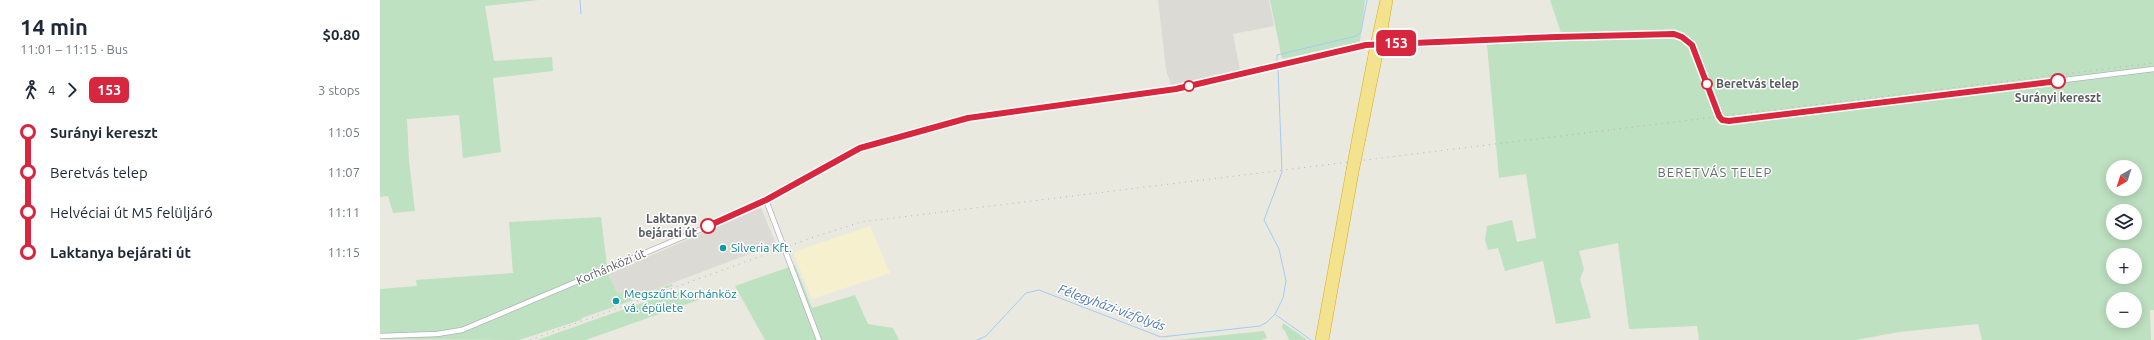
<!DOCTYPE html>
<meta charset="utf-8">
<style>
:root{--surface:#fff;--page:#f2f2f3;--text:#1f2937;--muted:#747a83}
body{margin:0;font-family:Ubuntu,sans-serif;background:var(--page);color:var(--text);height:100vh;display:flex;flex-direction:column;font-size:15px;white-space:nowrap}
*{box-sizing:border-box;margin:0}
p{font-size:13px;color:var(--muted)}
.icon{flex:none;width:22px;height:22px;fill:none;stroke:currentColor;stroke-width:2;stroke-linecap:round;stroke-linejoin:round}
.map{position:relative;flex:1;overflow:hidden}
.panel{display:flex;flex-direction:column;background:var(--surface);width:380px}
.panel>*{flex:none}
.badge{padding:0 8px;border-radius:6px;font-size:14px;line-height:26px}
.needle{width:26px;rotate:219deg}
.buttons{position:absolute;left:1726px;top:160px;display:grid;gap:8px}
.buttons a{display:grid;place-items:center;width:36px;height:36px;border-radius:50%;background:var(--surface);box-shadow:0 2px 10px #0003;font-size:20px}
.map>.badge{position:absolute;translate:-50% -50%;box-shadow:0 0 0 2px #fff}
.legs{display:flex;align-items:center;gap:6px;height:44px;padding:0 20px;font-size:13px}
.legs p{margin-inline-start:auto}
.headline{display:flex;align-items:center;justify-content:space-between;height:68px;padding:0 20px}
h1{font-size:22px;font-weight:700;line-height:30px}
ul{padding:0 20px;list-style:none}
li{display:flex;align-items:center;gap:14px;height:40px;font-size:15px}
li i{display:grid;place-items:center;width:6px;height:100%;margin:0 5px;background:currentColor}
li i::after{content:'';width:10px;height:10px;margin:-5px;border:3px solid;border-radius:50%;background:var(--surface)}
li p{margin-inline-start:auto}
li:first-child i{background:linear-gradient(#0000 50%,currentColor 0)}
li:last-child i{background:linear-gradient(currentColor 50%,#0000 0)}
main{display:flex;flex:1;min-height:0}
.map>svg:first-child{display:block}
.industrial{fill:#dcdad4}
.green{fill:#bee1c1;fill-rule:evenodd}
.sand{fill:#f6f0cf}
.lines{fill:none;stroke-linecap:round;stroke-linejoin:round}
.stream{stroke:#a3cbf7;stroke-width:1}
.tertiary-casing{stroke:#b3b5ba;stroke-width:6}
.motorway-casing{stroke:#d8ab12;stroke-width:8}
.tertiary{stroke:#fff;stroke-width:4.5}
.motorway{stroke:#f3e28e;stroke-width:7}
.rail{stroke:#b1b2b2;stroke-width:1;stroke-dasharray:1 5;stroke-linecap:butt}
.motorway-bridge-casing{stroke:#d8ab12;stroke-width:8;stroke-linecap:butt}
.motorway-bridge{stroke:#f3e28e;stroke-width:7}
.line-1-casing{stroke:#fff;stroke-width:9}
.line-1{stroke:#d7263d;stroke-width:6}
.stop-1-dot{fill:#fff;stroke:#d7263d;stroke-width:2}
.culture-dot{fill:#0f9aa8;stroke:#fff;stroke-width:1.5}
.labels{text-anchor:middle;stroke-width:3;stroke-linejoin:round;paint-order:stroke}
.stop-label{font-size:12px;font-weight:bold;fill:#595b60;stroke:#fff;text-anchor:start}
.culture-label{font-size:12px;fill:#0d838f;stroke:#fff;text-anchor:start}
.street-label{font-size:12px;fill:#595b60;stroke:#fff}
.neighbourhood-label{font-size:13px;letter-spacing:1px;fill:#6a6d72;stroke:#fff}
.water-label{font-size:13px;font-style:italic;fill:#4975b7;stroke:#fff}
</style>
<main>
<section class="panel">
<div class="headline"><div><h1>14 min</h1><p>11:01 – 11:15 · Bus</p></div><b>$0.80</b></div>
<div class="legs"><svg class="icon" aria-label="walk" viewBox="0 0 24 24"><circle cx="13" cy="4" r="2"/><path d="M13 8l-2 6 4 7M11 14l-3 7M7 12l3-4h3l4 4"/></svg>4<svg class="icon" aria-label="forward" viewBox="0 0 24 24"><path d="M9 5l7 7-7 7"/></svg><b class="badge" style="background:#d7263d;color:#fff">153</b><p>3 stops</p></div>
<ul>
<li><i style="color:#d7263d"></i><b>Surányi kereszt</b><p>11:05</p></li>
<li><i style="color:#d7263d"></i><span>Beretvás telep</span><p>11:07</p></li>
<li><i style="color:#d7263d"></i><span>Helvéciai út M5 felüljáró</span><p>11:11</p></li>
<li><i style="color:#d7263d"></i><b>Laktanya bejárati út</b><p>11:15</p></li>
</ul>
</section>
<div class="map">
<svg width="1774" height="340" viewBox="0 0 1774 340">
<rect width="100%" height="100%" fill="#eae9e0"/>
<path class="industrial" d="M778 0H889L894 26 853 34 860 70 791 85 786 70Z
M381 208 396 244 252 298 238 294 228 274Z"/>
<path class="green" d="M0 0H159L105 6 114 61 172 57 173 71 113 78 121 152 83 158 79 115 27 119 29 161 35 211 13 213 8 196 0 197Z
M890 0H985L980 42 902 59Z
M1170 0H1774V310H1770L1771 340H1602L1598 324 1519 332 1476 340H1319L1317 326 1249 329 1238 243 1199 251 1204 269 1200 279 1211 318 1176 324 1163 261 1125 271 1118 248 1108 250 1105 240 1107 226 1132 220 1137 242 1156 238 1146 174 1119 178 1107 45 1183 39ZM1733 167H1755V189H1733ZM1733 211H1755V233H1733ZM1733 255H1755V277H1733ZM1733 299H1755V321H1733Z
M221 217 228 274 238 294 248 290 252 298 292 284 293 286 202 318 201 320 139 340 0 339V289L37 286 36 280 133 273 129 222Z
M415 265 432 308 475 295 488 324 513 328 519 340H385L355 286Z
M296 291 324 298 206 340H157Z
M903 323 926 339 925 340H909L905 331 902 328Z
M884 331 887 338 881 340H796Z"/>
<path class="sand" d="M490 226 510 273 432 299 413 252Z"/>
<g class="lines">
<path class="stream" d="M200 0 201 14
M897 63V55L976 36 981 32 987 0
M896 315 931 340
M597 340 606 336 646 293 659 290 781 337 880 326 887 322 895 314 903 298 906 281 899 249 884 220 902 172 898 68"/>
<g class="tertiary-casing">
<path id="tertiary" d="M386 200 439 340
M0 336 57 334 82 330 362 212 479 148 570 123 588 118 796 89 986 45 1176 37 1294 34 1302 37 1312 45 1339 116 1342 120 1349 121 1774 69"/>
</g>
<g class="motorway-casing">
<path id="motorway" d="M1003 35 1009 0
M996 36 1004 0
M976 137 992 55
M982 138 999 54
M939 340 970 170
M945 340 975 172"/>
</g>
<use href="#tertiary" class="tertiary"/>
<use href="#motorway" class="motorway"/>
<path class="rail" d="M150 340 431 238 481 222 1774 63"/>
<g class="motorway-bridge-casing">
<path id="motorway-bridge" d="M999 54 1003 35
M992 55 996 36
M970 170 976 137
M975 172 982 138"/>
</g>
<use href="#motorway-bridge" class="motorway-bridge"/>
</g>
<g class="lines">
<g class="line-1-casing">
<path id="line-1" d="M328 226 386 200 480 148 588 118 796 89 986 45 1176 37 1294 34 1302 37 1312 45 1339 116 1342 120 1349 121 1678 81"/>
</g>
<use href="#line-1" class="line-1"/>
</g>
<g class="stop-1-dot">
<circle cx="1678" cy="81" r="7"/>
<circle cx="1327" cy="84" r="5"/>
<circle cx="809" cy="86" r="5"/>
<circle cx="328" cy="226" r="7"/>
</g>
<g class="culture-dot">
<circle cx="343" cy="248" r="4"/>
<circle cx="236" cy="301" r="4"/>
</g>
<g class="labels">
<g class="stop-label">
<text x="1336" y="88">Beretvás telep</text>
<text x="1678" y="102" text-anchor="middle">Surányi kereszt</text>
<text x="317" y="223" text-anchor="end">Laktanya<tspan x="317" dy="14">bejárati út</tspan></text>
</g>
<g class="culture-label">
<text x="351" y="252">Silveria Kft.</text>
<text x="244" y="298">Megszűnt Korhánköz<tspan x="244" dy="14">vá. épülete</tspan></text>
</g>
<g class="street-label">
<text transform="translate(231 267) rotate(-23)" y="4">Korhánközi út</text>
</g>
<g class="neighbourhood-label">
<text x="1335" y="177">BERETVÁS TELEP</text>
</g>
<g class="water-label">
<text transform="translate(732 307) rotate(20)" y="5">Félegyházi-vízfolyás</text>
</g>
</g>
</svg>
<div class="buttons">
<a><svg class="needle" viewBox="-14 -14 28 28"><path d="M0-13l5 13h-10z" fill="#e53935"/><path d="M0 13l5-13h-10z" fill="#747a83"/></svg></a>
<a><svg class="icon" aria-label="layers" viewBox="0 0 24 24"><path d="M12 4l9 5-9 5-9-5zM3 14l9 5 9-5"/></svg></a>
<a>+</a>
<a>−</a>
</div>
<b class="badge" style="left:1016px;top:43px;background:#d7263d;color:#fff">153</b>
</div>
</main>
